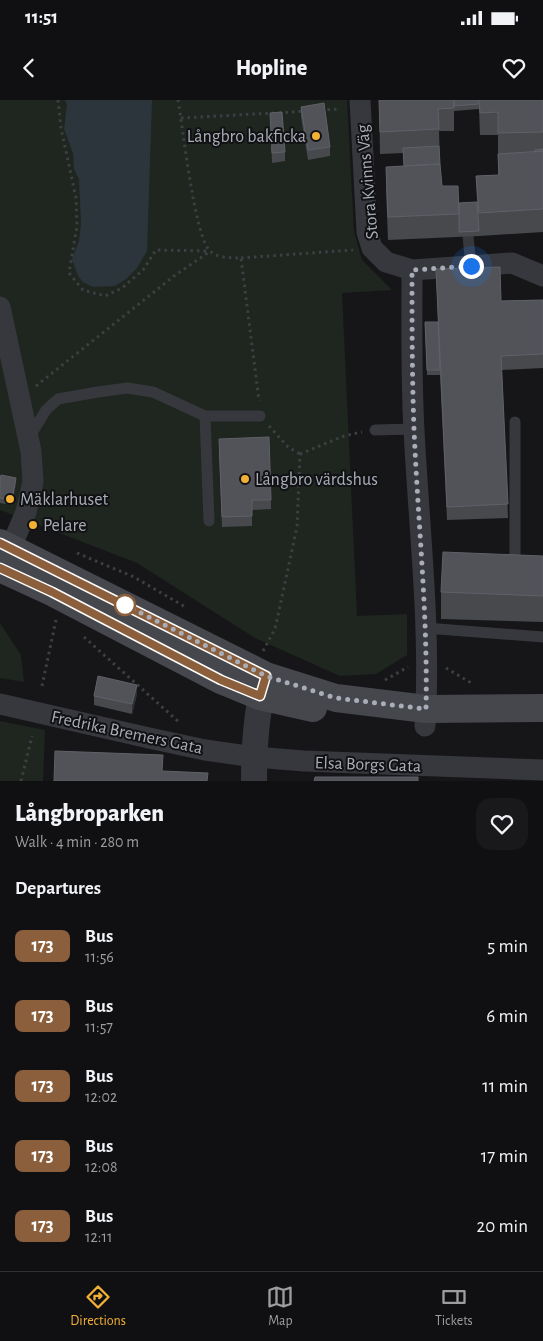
<!DOCTYPE html>
<meta charset="utf-8">
<style>
:root{--surface:#101012;--page:#19191b;--text:#f1f3f6;--muted:#9c9d9f;--line:#303032;--accent:#f2b134}
body{margin:0;font-family:"Alegreya Sans",sans-serif;background:var(--page);color:var(--text);height:100vh;display:flex;flex-direction:column;font-size:19px;white-space:nowrap}
*{box-sizing:border-box;margin:0}
p{font-size:16px;color:var(--muted)}
.icon{flex:none;width:28px;height:28px;fill:none;stroke:currentColor;stroke-width:2;stroke-linecap:round;stroke-linejoin:round}
.map{position:relative;height:681px;overflow:hidden}
.sheet{display:flex;flex-direction:column;background:var(--surface);flex:1}
.sheet>*{flex:none}
.badge{padding:0 10px;border-radius:8px;font-size:18px;line-height:32px}
.you{position:absolute;width:25px;height:25px;margin:-12px;border:4px solid #fff;border-radius:50%;background:#1a73e8;box-shadow:0 0 0 8px #1a73e833}
.map>.badge{position:absolute;translate:-50% -50%;box-shadow:0 0 0 2px #fff}
h2{padding:0 15px;font-size:19px;line-height:45px}
.round{display:grid;place-items:center;flex:none;width:52px;height:52px;border-radius:15px;background:var(--page)}
.head{display:flex;align-items:center;justify-content:space-between;height:85px;padding:0 15px}
h1{font-size:24px;font-weight:800;line-height:38px}
ul{padding:0;list-style:none}
li{display:flex;align-items:center;gap:15px;height:70px;padding:0 15px}
li div{flex:1}
li b{display:block;font-size:19px}
li em{font-style:normal}
li .badge{min-width:55px;font-weight:700;text-align:center}
.status{display:flex;justify-content:space-between;align-items:center;height:35px;padding:0 25px;background:var(--surface);direction:ltr}
.status svg{height:14px;fill:currentColor}
header{display:flex;justify-content:space-between;align-items:center;height:65px;padding:0 15px;background:var(--surface);font-size:22px;font-weight:800}
.menu{display:flex;justify-content:space-around;align-items:center;height:70px;border-top:1px solid var(--line);background:var(--surface);font-size:14px;color:var(--muted)}
.menu a{display:grid;justify-items:center;gap:2px}
.menu .current{color:var(--accent)}
.map>svg:first-child{display:block}
.green{fill:#1e261f}
.water{fill:#2c353c}
.lines{fill:none;stroke-linecap:round;stroke-linejoin:round}
.path{stroke:#3d3f44;stroke-width:3;stroke-dasharray:2.5 4;stroke-linecap:butt}
.service{stroke:#37383d;stroke-width:11}
.minor{stroke:#37383d;stroke-width:21}
.tertiary{stroke:#37383d;stroke-width:26}
.secondary{stroke:#45474d;stroke-width:28}
.wall{fill:#47494d;fill-rule:evenodd}
.shaded-wall{fill:#2f3033}
.building{fill:#525359;stroke:#5f6168}
.line-casing{stroke:#fff;stroke-width:11}
.line{stroke:#8b5e3c;stroke-width:8}
.walk{stroke:#a8adb8;stroke-width:5;stroke-dasharray:0 9}
.poi-dot{fill:#f2b134;stroke:#111113;stroke-width:2}
.stop-dot{fill:#fff;stroke:#8b5e3c;stroke-width:2.5}
.labels{text-anchor:middle;stroke-width:4;stroke-linejoin:round;paint-order:stroke}
.poi-label{font-size:18px;fill:#a8adb8;stroke:#111113;text-anchor:start}
.street-label{font-size:18px;fill:#a8adb8;stroke:#111113}
</style>
<div class="status"><b>11:51</b><svg viewBox="0 0 49 12"><path d="M0 12V9h3v3zM5 12V6h3v6zM10 12V3h3v9zM15 12V0h3v12zM26 1h20v11H26zM47 4h2v5h-2z"/></svg></div>
<header><svg class="icon" aria-label="back" viewBox="0 0 24 24"><path d="M15 5l-7 7 7 7"/></svg>Hopline<svg class="icon" aria-label="heart" viewBox="0 0 24 24"><path d="M12 20l-8-8c-3-5 5-10 8-4 3-6 11-1 8 4z"/></svg></header>
<div class="map">
<svg width="543" height="681" viewBox="0 0 543 681">
<rect width="100%" height="100%" fill="#161618"/>
<path class="green" d="M0 0H347L354 131 362 160 392 190 342 193 357 516 407 514V555L376 574 340 576 255 538 137 463 0 410Z
M0 523 21 555 24 582 0 578Z
M0 621 45 630 43 681H0Z"/>
<path class="water" d="M65 0H152L147 151 137 168 126 179 115 186 93 187 83 182 78 176 72 159 79 141 81 123 79 79 74 69 73 53 64 29 67 5Z"/>
<g class="lines">
<path class="path" d="M58 0 61 28 76 98 77 126 69 173 83 190 105 196 122 188 143 170 156 150 209 151
M178 0C183 28 194 132 209 150 216 158 231 158 241 158L259 301
M321 10 340 9
M279 13 305 11
M181 18 273 13
M241 158 353 150
M36 286 174 176 209 152
M269 326 288 347 300 354
M300 354 344 336 362 332
M77 453 134 477 187 508
M84 537 180 623
M263 551 275 529 297 427 300 354
M446 568 473 584
M385 580 408 567
M42 586 56 520
M21 681 32 636"/>
<path class="service" d="M468 136 471 166
M205 316H260
M515 322V458
M375 330 414 329
M29 338 46 310 58 299 98 292 127 288 153 292 205 316 209 421
M425 528 543 537"/>
<path class="minor" d="M360 0 367 132 372 148 386 162 412 170
M0 207 31 351 33 382 26 412 5 461
M0 604 149 638 205 650 254 657 304 661 543 670
M425 626C431 528 419 429 414 330 411 277 412 223 412 170L512 163 543 176"/>
<path class="tertiary" d="M254 681C254 646 256 610 266 576"/>
<path class="secondary" d="M0 443 266 576 336 598 426 609 543 608
M0 468 52 492 221 580 260 596 313 608"/>
</g>
<path class="wall" d="M379 0H543V132L479 136 388 140 386 89V67L404 66 403 53 380 54ZM479 9 480 35H498V75L476 76 477 102 459 103 442 86 440 64 439 31H454V11Z
M301 7 330 47V56L308 60 301 17Z
M270 13 285 52V61L272 63Z
M436 169 501 201 543 200V268L502 270 508 418 447 420 440 275H427L425 222H438Z
M219 349 271 400V409L252 410V426L222 427Z
M0 381 16 383 12 405 0 403Z
M543 456V522L441 519V492Z
M137 594 132 614 94 605V596Z"/>
<path class="shaded-wall" d="M16 378V383L12 405V400Z
M137 585V594L132 614V604Z"/>
<path class="building" d="M379 0H454V8L438 9 439 29 380 32Z
M454 0H478V4L454 6Z
M479 0H543V32L498 33V12L480 13Z
M324 3 330 47 308 50 301 7Z
M282 12 285 52 272 53 270 13Z
M439 46 440 64 404 66 403 48Z
M543 49V51L535 52V50Z
M543 51V109L479 113 476 76 499 75 498 54Z
M440 64 442 86H458L459 114 388 117 386 67Z
M477 102 479 131 459 132V103Z
M500 167 501 201 543 200V254L501 256 508 404 447 407 436 169Z
M425 222H438L440 270H427Z
M269 337 271 400H252V416L222 417 219 339Z
M1 375 16 378 12 400 0 398V381Z
M443 452 543 456V496L441 492Z
M98 576 137 585 132 604 94 596Z
M55 651 163 655 162 671 208 673 207 681H54Z
M315 677H418V681H314Z"/>
<g class="lines">
<g class="line-casing">
<path id="line" d="M0 443 266 576 260 596 221 580 52 492 0 468"/>
</g>
<use href="#line" class="line"/>
<path class="walk" d="M125 505 266 576 336 598 426 609C428 516 418 423 414 329 412 276 412 223 412 170L471 166"/>
</g>
<g class="poi-dot">
<circle cx="316" cy="36" r="5"/>
<circle cx="245" cy="379" r="5"/>
<circle cx="10" cy="399" r="5"/>
<circle cx="33" cy="425" r="5"/>
</g>
<circle class="stop-dot" cx="125" cy="505" r="10"/>
<g class="labels">
<g class="poi-label">
<text x="306" y="42" text-anchor="end">Långbro bakficka</text>
<text x="255" y="385">Långbro värdshus</text>
<text x="20" y="405">Mäklarhuset</text>
<text x="43" y="431">Pelare</text>
</g>
<g class="street-label">
<text transform="translate(367 82) rotate(-95)" y="6">Stora Kvinns Väg</text>
<text transform="translate(127 632) rotate(12)" y="6">Fredrika Bremers Gata</text>
<text transform="translate(368 664) rotate(2)" y="6">Elsa Borgs Gata</text>
</g>
</g>
</svg>
<div class="you" style="left:471px;top:166px"></div>
</div>
<section class="sheet">
<div class="head"><div><h1>Långbroparken</h1><p>Walk · 4 min · 280 m</p></div><a class="round"><svg class="icon" aria-label="heart" viewBox="0 0 24 24"><path d="M12 20l-8-8c-3-5 5-10 8-4 3-6 11-1 8 4z"/></svg></a></div>
<h2>Departures</h2>
<ul>
<li><span class="badge" style="background:#8b5e3c;color:#fff">173</span><div><b>Bus</b><p>11:56</p></div><em>5 min</em></li>
<li><span class="badge" style="background:#8b5e3c;color:#fff">173</span><div><b>Bus</b><p>11:57</p></div><em>6 min</em></li>
<li><span class="badge" style="background:#8b5e3c;color:#fff">173</span><div><b>Bus</b><p>12:02</p></div><em>11 min</em></li>
<li><span class="badge" style="background:#8b5e3c;color:#fff">173</span><div><b>Bus</b><p>12:08</p></div><em>17 min</em></li>
<li><span class="badge" style="background:#8b5e3c;color:#fff">173</span><div><b>Bus</b><p>12:11</p></div><em>20 min</em></li>
</ul>
</section>
<nav class="menu">
<a class="current"><svg class="icon" aria-label="directions" viewBox="0 0 24 24"><path d="M12 3l9 9-9 9-9-9zM9 14v-3h6M13 9l2 2-2 2"/></svg>Directions</a>
<a><svg class="icon" aria-label="map" viewBox="0 0 24 24"><path d="M3 6l6-2 6 2 6-2v14l-6 2-6-2-6 2zM9 4v14M15 6v14"/></svg>Map</a>
<a><svg class="icon" aria-label="tickets" viewBox="0 0 24 24"><path d="M3 7h18v10H3zM15 7v10"/></svg>Tickets</a>
</nav>
